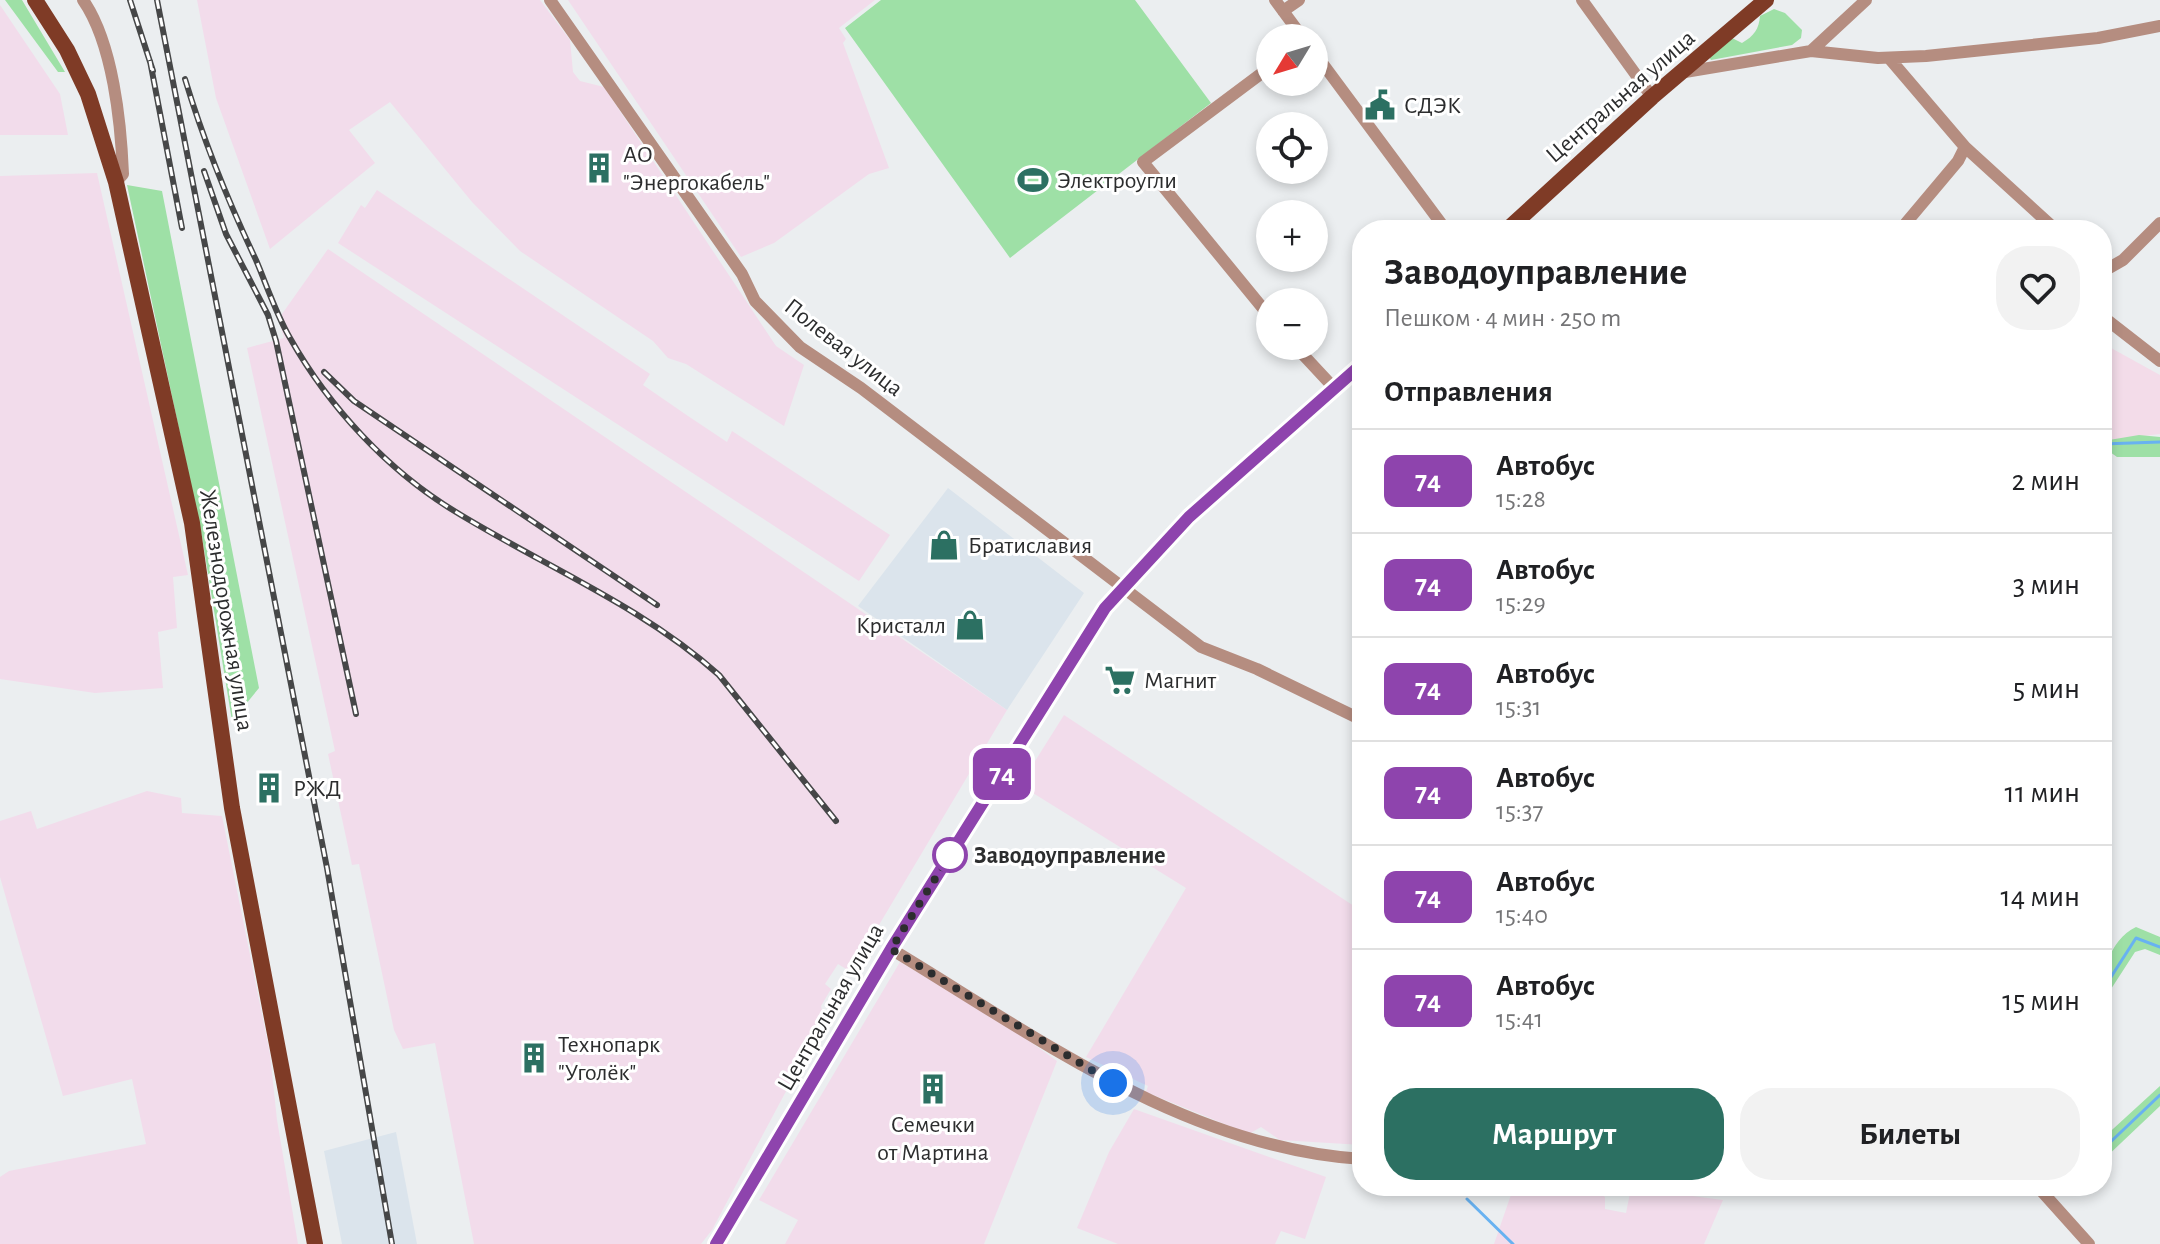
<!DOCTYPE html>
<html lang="ru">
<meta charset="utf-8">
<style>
:root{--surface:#fff;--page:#f2f2f2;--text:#202124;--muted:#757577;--line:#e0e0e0;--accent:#2c7062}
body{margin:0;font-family:"Alegreya Sans",sans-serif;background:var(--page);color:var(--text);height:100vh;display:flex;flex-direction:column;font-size:30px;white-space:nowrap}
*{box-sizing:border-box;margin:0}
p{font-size:26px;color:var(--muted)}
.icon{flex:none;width:44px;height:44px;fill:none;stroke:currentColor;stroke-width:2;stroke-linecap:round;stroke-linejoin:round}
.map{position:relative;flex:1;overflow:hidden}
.drawer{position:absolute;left:1352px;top:220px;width:760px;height:976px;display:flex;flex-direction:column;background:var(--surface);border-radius:32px;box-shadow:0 4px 12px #0003}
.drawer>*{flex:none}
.badge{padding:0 16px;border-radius:12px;font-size:28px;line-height:52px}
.needle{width:52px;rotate:232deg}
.buttons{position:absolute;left:1256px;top:24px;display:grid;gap:16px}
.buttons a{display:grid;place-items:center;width:72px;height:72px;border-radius:50%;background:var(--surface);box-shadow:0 4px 12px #0003;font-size:40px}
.you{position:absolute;width:40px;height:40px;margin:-20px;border:6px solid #fff;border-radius:50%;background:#1a73e8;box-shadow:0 0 0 12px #1a73e833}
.map>.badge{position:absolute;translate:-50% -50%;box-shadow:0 0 0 4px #fff}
h2{padding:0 32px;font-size:30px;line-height:72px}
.round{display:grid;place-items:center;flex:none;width:84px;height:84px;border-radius:32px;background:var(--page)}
.overview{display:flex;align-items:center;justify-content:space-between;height:136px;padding:0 32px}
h1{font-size:38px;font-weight:700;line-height:60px}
.action{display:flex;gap:16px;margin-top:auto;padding:16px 32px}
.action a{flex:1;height:92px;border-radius:32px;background:var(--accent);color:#fff;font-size:32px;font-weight:700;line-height:92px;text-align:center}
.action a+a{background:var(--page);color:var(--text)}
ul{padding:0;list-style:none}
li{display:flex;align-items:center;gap:24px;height:104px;padding:0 32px;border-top:2px solid var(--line)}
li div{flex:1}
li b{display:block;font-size:30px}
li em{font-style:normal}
li .badge{min-width:88px;font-weight:700;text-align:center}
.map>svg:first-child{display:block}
.built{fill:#dbe4ec}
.industrial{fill:#f2dceb}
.education{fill:#f3dce9}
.green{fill:#9ee0a6}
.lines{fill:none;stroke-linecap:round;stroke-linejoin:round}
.stream{stroke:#68b2f1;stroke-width:3}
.minor{stroke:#b58d80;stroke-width:12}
.major{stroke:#7f3b26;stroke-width:16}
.rail-casing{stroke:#464748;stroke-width:6}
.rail{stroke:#fff;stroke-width:3;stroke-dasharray:9;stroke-linecap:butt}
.line-casing{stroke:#fff;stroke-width:18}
.line{stroke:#8e44ad;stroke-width:12}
.walk{stroke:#2c2d2e;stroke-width:8;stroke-dasharray:0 14.4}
.stop-dot{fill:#fff;stroke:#8e44ad;stroke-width:4}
.labels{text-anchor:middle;stroke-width:6;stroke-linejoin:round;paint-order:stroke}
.street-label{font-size:24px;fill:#2c2d2e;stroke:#fff}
.poi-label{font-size:24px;fill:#2c2d2e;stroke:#fff;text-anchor:start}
.stop-label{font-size:24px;font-weight:bold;fill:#2c2d2e;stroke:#fff;text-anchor:start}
</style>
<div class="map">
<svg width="2160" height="1244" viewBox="0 0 2160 1244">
<rect width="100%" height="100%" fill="#ebeef0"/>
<path class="built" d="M948 488 1084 593 1007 710 858 606Z
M396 1132 417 1244H342L324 1151Z"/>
<path class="industrial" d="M197 0H540L570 40 573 72 580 81 604 87 776 346 804 365 784 426 686 364 668 358 653 341 520 251 472 202 390 102 349 130 375 163 270 249 216 98Z
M568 0H875L839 28 846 39 843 43 889 168 869 174 774 243 741 257Z
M0 5 60 94 68 135H0Z
M97 173 188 575 173 577 177 628 158 632 163 688 95 693 0 679V176Z
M377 190 650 374 643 385 688 416 727 442 732 431 890 535 859 581 338 243 361 205 365 208Z
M328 249 1007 710 851 972 838 964 825 984 831 989 821 1006 824 1020 712 1230 701 1244H474L435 1043 403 1049 394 1030 359 864 352 865 328 754 335 751 247 348 284 338 280 325 282 314Z
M1064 715 1360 910 1362 1145 1280 1140 1261 1127 1249 1134 1146 1092 1148 1086 1086 1057 1186 888 1020 785Z
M147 791 181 798 182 813 222 816 270 1054 277 1120 298 1244H0V1177L9 1171 146 1144 132 1079 63 1096 0 877V821L31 811 37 829Z
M900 962 1007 1025 1057 1061 984 1244H785L798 1220 759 1200Z
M1134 1109 1326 1177 1305 1239 1281 1231 1275 1244H1118L1077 1228 1109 1152Z
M1514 1186 1593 1188 1605 1197V1209L1626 1213 1631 1188 1723 1200 1704 1244H1494Z"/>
<path class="education" d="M2102 343 2160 375V434L2102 441Z"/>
<path class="green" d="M5 0H22L65 72H58Z
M881 0H1135L1211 103 1010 258 845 28Z
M1774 9 1785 13 1802 30 1801 38 1792 45 1711 60 1709 57 1732 38 1742 43C1754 36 1759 29 1760 16Z
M127 185 162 191 259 688 232 721 202 537Z
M2139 435 2160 437V457H2117L2110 452 2109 440Z
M2136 927 2160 937V955L2145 949 2135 952 2102 1003C2102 974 2108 941 2136 927Z
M2160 1086V1106L2102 1161V1139Z"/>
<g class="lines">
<path class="stream" d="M2102 444 2160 442
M2102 991 2136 938 2160 947
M2102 1150 2160 1095
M1467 1199 1513 1244"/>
<path class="minor" d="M83 0C113 43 121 123 123 174L116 182
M550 0 742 274 755 301 800 347 861 388 1201 647 1257 669 1362 720
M1275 0 1303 38
M1582 0 1652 97
M1283 11 1299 0
M1811 51 1866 0
M1314 52 1446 230
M1889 58 1965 147 2056 230
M1270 67 1143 162 1270 317
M1685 72 1811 51 1878 58 1926 56 2098 38 2160 26
M1900 230 1958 161 1965 147
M2102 272 2123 260 2160 223
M2102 316 2160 361
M1295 346 1335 389
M891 949C1037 1037 1186 1148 1362 1159
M2037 1186 2089 1244"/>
<path class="major" d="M35 0 67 50 88 94 116 182 192 523 232 808 315 1244
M1507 230 1652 97 1766 0
M716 1244 891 949 1105 608 1189 517 1362 364"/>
<g class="rail-casing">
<path id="rail" d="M130 0 153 71
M157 0 327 868 392 1244
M150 61 182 228
M185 79C204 142 228 201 256 260 267 286 276 314 290 338 329 407 388 471 456 512 544 566 642 606 719 675L836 821
M204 171 226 234 268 315 276 341 356 714
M324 372 354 401 657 605"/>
</g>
<use href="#rail" class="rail"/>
</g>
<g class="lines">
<g class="line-casing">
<path id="line" d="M716 1244 891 949 1105 608 1189 517 1362 364"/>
</g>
<use href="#line" class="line"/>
<path class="walk" d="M950 855 891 949 1113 1083"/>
</g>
<defs>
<g id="civic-bare" transform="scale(2.4)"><path d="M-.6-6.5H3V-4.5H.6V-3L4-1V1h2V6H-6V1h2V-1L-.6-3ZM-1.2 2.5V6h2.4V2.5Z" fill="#2c7062" stroke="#fff" stroke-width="2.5" paint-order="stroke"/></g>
<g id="building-bare" transform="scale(2.4)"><path d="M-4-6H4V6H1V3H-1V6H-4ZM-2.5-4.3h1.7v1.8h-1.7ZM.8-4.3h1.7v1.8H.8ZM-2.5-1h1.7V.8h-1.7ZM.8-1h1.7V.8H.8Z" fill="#2c7062" stroke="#fff" stroke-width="2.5" paint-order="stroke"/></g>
<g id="stadium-bare" transform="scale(2.4)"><path d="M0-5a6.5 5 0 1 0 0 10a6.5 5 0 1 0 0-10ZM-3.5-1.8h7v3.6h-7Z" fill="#2c7062" stroke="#fff" stroke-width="2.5" paint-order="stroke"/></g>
<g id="shop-bare" transform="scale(2.4)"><path d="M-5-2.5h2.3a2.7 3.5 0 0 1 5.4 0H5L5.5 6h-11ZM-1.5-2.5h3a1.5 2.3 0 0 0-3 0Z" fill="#2c7062" stroke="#fff" stroke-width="2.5" paint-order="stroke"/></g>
<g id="supermarket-bare" transform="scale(2.4)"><path d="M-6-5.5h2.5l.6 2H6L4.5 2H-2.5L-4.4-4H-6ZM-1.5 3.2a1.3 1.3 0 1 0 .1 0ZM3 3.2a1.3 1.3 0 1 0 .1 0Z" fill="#2c7062" stroke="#fff" stroke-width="2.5" paint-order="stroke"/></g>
</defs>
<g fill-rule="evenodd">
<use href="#civic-bare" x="1380" y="105"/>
<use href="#building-bare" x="599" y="168"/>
<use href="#stadium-bare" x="1033" y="180"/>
<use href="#shop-bare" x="944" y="545"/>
<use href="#shop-bare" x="970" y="625"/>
<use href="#supermarket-bare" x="1120" y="680"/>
<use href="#building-bare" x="269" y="788"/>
<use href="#building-bare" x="534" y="1058"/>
<use href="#building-bare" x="933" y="1089"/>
</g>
<circle class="stop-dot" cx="950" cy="855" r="16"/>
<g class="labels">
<g class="street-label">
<text transform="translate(1620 96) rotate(-41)" y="8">Центральная улица</text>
<text transform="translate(844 347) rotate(38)" y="8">Полевая улица</text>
<text transform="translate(227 610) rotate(81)" y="8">Железнодорожная улица</text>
<text transform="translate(830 1007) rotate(-60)" y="8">Центральная улица</text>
</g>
<g class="poi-label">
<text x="1404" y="113">СДЭК</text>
<text x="623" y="162">АО<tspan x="623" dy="28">"Энергокабель"</tspan></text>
<text x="1057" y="188">Электроугли</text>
<text x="968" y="553">Братиславия</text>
<text x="946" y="633" text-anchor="end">Кристалл</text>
<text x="1144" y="688">Магнит</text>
<text x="293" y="796">РЖД</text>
<text x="558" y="1052">Технопарк<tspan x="558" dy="28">"Уголёк"</tspan></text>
<text x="933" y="1132" text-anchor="middle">Семечки<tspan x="933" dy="28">от Мартина</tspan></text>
</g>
<g class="stop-label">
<text x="974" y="863">Заводоуправление</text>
</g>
</g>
</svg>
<div class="buttons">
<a><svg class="needle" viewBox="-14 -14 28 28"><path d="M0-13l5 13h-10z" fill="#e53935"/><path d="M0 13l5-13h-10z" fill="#757577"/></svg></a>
<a><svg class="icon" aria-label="locate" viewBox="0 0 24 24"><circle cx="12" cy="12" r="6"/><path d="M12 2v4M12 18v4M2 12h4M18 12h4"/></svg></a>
<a>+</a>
<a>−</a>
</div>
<div class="you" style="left:1113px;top:1083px"></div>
<b class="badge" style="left:1002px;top:774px;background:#8e44ad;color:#fff">74</b>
<section class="drawer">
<div class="overview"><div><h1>Заводоуправление</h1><p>Пешком · 4 мин · 250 m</p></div><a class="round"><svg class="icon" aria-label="heart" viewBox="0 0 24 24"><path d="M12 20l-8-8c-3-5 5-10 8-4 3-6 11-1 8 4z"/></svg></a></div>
<h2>Отправления</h2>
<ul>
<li><span class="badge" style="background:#8e44ad;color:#fff">74</span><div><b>Автобус</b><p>15:28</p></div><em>2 мин</em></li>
<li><span class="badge" style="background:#8e44ad;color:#fff">74</span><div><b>Автобус</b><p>15:29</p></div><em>3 мин</em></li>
<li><span class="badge" style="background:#8e44ad;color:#fff">74</span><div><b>Автобус</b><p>15:31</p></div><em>5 мин</em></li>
<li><span class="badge" style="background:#8e44ad;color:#fff">74</span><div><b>Автобус</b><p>15:37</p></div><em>11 мин</em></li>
<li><span class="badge" style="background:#8e44ad;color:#fff">74</span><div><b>Автобус</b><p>15:40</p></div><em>14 мин</em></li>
<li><span class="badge" style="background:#8e44ad;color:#fff">74</span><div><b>Автобус</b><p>15:41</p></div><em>15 мин</em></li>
</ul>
<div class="action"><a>Маршрут</a><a>Билеты</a></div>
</section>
</div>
